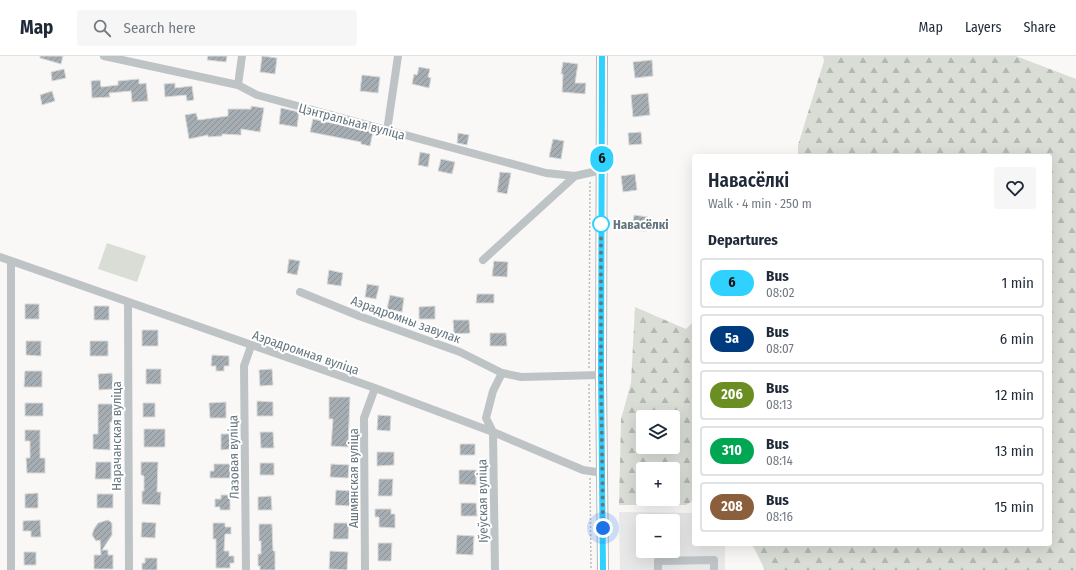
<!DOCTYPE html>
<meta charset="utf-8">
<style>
:root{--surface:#fff;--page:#f6f6f7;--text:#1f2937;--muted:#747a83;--line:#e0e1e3}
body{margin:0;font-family:"Fira Sans Condensed",sans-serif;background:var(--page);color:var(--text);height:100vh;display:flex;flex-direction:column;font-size:15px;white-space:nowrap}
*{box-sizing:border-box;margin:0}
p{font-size:13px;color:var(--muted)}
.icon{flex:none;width:22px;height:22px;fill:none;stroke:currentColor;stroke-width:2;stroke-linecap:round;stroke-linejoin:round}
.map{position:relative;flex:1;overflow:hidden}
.sheet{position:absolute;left:692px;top:98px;width:360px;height:392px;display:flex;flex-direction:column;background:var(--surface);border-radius:4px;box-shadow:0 4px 16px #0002}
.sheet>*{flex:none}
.badge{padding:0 8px;border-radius:13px;font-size:14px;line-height:26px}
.buttons{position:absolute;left:636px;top:354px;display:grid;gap:8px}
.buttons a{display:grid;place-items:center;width:44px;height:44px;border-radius:4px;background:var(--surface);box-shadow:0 4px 16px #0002;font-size:20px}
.you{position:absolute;width:20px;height:20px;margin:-10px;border:3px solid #fff;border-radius:50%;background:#1a73e8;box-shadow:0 0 0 6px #1a73e833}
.map>.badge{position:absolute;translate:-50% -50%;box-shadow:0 0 0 2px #fff}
h2{padding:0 16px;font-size:15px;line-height:36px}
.round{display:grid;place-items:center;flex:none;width:42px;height:42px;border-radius:4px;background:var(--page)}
.headline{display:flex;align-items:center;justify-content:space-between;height:68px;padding:0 16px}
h1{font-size:19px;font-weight:600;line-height:30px}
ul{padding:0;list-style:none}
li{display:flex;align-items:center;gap:12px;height:50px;margin:0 8px 6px;padding:0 8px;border:2px solid var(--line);border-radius:4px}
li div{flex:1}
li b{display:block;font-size:15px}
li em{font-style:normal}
li .badge{min-width:44px;font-weight:700;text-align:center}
header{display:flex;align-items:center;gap:24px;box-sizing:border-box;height:56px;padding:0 20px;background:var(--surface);border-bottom:1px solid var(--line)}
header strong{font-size:19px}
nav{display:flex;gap:22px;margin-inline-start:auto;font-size:14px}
.search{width:280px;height:36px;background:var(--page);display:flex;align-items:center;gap:10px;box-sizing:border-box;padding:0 14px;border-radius:4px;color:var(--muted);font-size:15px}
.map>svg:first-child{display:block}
.built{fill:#e7e8e7;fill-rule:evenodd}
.grass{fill:#d9ddd6}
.forest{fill:url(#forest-firs);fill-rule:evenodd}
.building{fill:url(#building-hatch);stroke:#dadad9}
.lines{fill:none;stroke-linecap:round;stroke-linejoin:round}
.major-casing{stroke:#b2b8bb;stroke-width:12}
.path{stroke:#b9bdbf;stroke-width:1.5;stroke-dasharray:2 2;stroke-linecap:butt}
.minor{stroke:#bec3c6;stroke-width:8}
.major{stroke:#fff;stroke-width:10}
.line-casing{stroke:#fff;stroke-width:9}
.line{stroke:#2fd1ff;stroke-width:6}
.walk{stroke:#66767f;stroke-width:4;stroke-dasharray:0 7.2}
.stop-dot{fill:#fff;stroke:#2fd1ff;stroke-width:2}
.labels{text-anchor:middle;stroke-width:4;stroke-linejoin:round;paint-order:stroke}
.street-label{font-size:13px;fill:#66767f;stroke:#fff}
.stop-label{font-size:13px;font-weight:bold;fill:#66767f;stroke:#fff;text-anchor:start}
</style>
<header>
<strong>Map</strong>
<div class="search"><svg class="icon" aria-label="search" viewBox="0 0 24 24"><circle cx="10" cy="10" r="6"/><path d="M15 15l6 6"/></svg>Search here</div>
<nav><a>Map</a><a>Layers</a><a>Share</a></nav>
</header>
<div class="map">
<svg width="1076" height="514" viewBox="0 0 1076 514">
<defs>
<pattern id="forest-firs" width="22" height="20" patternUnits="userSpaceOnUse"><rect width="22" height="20" fill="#d9ddd6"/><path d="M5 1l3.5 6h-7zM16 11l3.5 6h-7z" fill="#b4b8b3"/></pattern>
<pattern id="building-hatch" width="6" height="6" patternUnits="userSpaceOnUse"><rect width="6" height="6" fill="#a6aeb3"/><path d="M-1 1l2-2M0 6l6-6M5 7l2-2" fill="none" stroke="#8b9297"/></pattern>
</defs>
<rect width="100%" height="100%" fill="#f9f8f7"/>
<path class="built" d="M619 456 694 457V488H725V514H620ZM643 465H673V495H643Z"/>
<path class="grass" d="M107 187 146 200 137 226 98 213Z"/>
<path class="forest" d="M823 0H1016L1076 23V514H765L752 488H1050V100H798V89L824 5Z
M635 251 686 273 694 265V444L686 449H619L621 363 631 327ZM643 361H673V391H643ZM643 413H673V443H643Z"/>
<path class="building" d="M40 0H63L61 8 40 2Z
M208 0H227L226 6 207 4Z
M262 0 277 2 275 18 260 16Z
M652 4 653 20 635 22 633 6Z
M563 6 578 8 575 27H586L585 38 562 36 563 18H561Z
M419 11 430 13 428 21 431 22 429 32 412 28 414 18 417 19Z
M64 13 66 22 52 25 51 16Z
M362 19 380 21 378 37 360 35Z
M139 23V28L146 27 148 45 132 46 131 35 109 37 110 41 92 42 91 25 100 24 101 31 118 29V25Z
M175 27V32L192 30 194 44 187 45 186 39 165 41 164 28Z
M52 35 55 45 42 49 40 39Z
M648 37 650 59 633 61 631 39Z
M251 50 264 52 260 76 241 73V79L222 78V80L208 81V79L189 83 185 59 196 57 198 64 228 60V53H251Z
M281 52 299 56 297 71 279 68Z
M313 63 373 76 370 90 361 88V86L310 76Z
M641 76 642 88 629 89 628 77Z
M458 77 469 79 467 89 457 87Z
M553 83 564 85 561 103 549 101Z
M420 96 430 98 428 111 418 109Z
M441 103 455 106 452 118 438 115Z
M500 116 511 117 507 138 497 136Z
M635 118 637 134 623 136 621 120Z
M634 159 648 161 646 175 632 174Z
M289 203 300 205 297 219 287 217Z
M494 205 508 206 507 221 492 220Z
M329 214 343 217 341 230 327 228Z
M367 228 379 230 376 243 365 241Z
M477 238H494V247H476Z
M390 239 404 242 402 256 387 253Z
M25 248H39V263H25Z
M94 250H109V264H94Z
M435 250V263H419V251Z
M453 264H469L470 277 454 278Z
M142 274H158V290H142Z
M490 277H506L507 290H490Z
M26 285H41V300L26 299Z
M90 285H108V300H90Z
M212 299 229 300V310H224V315H216V310H211Z
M146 313H161V328H146Z
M272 313 273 329 260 330 259 314Z
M25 315H42V331H24Z
M112 317 113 333 99 334 98 318Z
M329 341H350L348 391 331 390 333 363H329Z
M257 345 273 346V360H257Z
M226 346V362H210L209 347Z
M25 347H43V360H25Z
M143 347H155V361H143Z
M98 348H113L112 366H110V394L93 393V378H98Z
M378 359 391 360 390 375 377 374Z
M144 373H165V391H144Z
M25 374H40V402H45V417H27L26 402H30V385H25Z
M260 376H273L274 392H261Z
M221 378H231L230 393 221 394Z
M460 388H475V399H460Z
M377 396H394V409L377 410Z
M96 406H111V423H95Z
M141 406H158L157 436H161L160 449 142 448V435H144V420L141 419Z
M260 407H274V419H260Z
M214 408H231V422H210V415H214Z
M331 408 349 409 348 422 330 421Z
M459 414H476V429L459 428Z
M379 423H393L392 440H378Z
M336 434 351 435 350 450 335 449Z
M38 437V452H25V438Z
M97 438H113V452H97Z
M221 439H230V454H220V451H215V443H221Z
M271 440 272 454H258V441Z
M461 447H476L477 460H461Z
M375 453H391V458H395V472L379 471V461H375Z
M40 464 41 481H31V475H23V465Z
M108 464 112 467V479L102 494H108V499H113V513H94V499H101L100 484 96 485 92 479 94 473 98 467Z
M142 466 156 467 155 482 141 481Z
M213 467H225V471H231V478H225L224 495H229V500H234V507H230V512H216V483H213Z
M334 467H349L348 483H333Z
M259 468H272L273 495H275V514H260V510H258V498H261V485H259Z
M457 479 474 480 473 499 456 498Z
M378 487H392L391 505H378Z
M330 495 348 496 347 514 329 513Z
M24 496H36V509H24Z
M145 502H157V514H142V507H145Z"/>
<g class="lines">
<g class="major-casing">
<path id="major" d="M602 0 601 319 603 514"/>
</g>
<path class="path" d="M589 312 590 124
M589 328 590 408
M590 422 591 514"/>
<path class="minor" d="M104 0 238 29 257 39 546 117 575 120 602 114
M238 29 242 0
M387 75 398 0
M0 201 375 332 493 376 583 414 603 417
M483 204 575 120
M300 236 359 260 460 296 502 317 521 321 601 319
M128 246 129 514
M11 514V206
M246 514 244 310 251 290
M365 514 364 362 375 332
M495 514 493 376 486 362 493 335 502 317
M658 514V505L714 504V514"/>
<use href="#major" class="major"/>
</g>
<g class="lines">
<g class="line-casing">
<path id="line" d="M602 0 601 319 603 514"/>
</g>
<use href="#line" class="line"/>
<path class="walk" d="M601 168V319L603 472"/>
</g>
<circle class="stop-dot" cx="601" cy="168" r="8"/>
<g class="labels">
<g class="street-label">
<text transform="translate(352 65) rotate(15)" y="5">Цэнтральная вуліца</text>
<text transform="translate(406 263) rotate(20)" y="5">Аэрадромны завулак</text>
<text transform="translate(306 296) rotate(19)" y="5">Аэрадромная вуліца</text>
<text transform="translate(116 380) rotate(-90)" y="5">Нарачанская вуліца</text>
<text transform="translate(233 401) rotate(-91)" y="5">Лазовая вуліца</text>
<text transform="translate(353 422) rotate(-90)" y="5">Ашмянская вуліца</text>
<text transform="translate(482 445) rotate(-91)" y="5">Іўеўская вуліца</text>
</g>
<g class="stop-label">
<text x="613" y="173">Навасёлкі</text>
</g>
</g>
</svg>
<div class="buttons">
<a><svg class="icon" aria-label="layers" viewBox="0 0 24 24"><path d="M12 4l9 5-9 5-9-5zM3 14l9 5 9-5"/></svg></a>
<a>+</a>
<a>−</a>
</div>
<div class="you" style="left:603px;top:472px"></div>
<b class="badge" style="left:602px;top:103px;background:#2fd1ff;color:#111">6</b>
<section class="sheet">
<div class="headline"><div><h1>Навасёлкі</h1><p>Walk · 4 min · 250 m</p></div><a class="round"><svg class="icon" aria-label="heart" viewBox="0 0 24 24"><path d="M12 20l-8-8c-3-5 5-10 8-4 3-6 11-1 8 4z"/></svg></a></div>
<h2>Departures</h2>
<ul>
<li><span class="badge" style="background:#2fd1ff;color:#111">6</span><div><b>Bus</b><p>08:02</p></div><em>1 min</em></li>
<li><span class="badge" style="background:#003b80;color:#fff">5а</span><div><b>Bus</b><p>08:07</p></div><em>6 min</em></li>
<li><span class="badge" style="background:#6b8e23;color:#fff">206</span><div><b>Bus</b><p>08:13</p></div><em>12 min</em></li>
<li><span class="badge" style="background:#00a651;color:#fff">310</span><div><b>Bus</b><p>08:14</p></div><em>13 min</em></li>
<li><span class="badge" style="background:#8b5e3c;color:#fff">208</span><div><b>Bus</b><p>08:16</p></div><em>15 min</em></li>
</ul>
</section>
</div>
